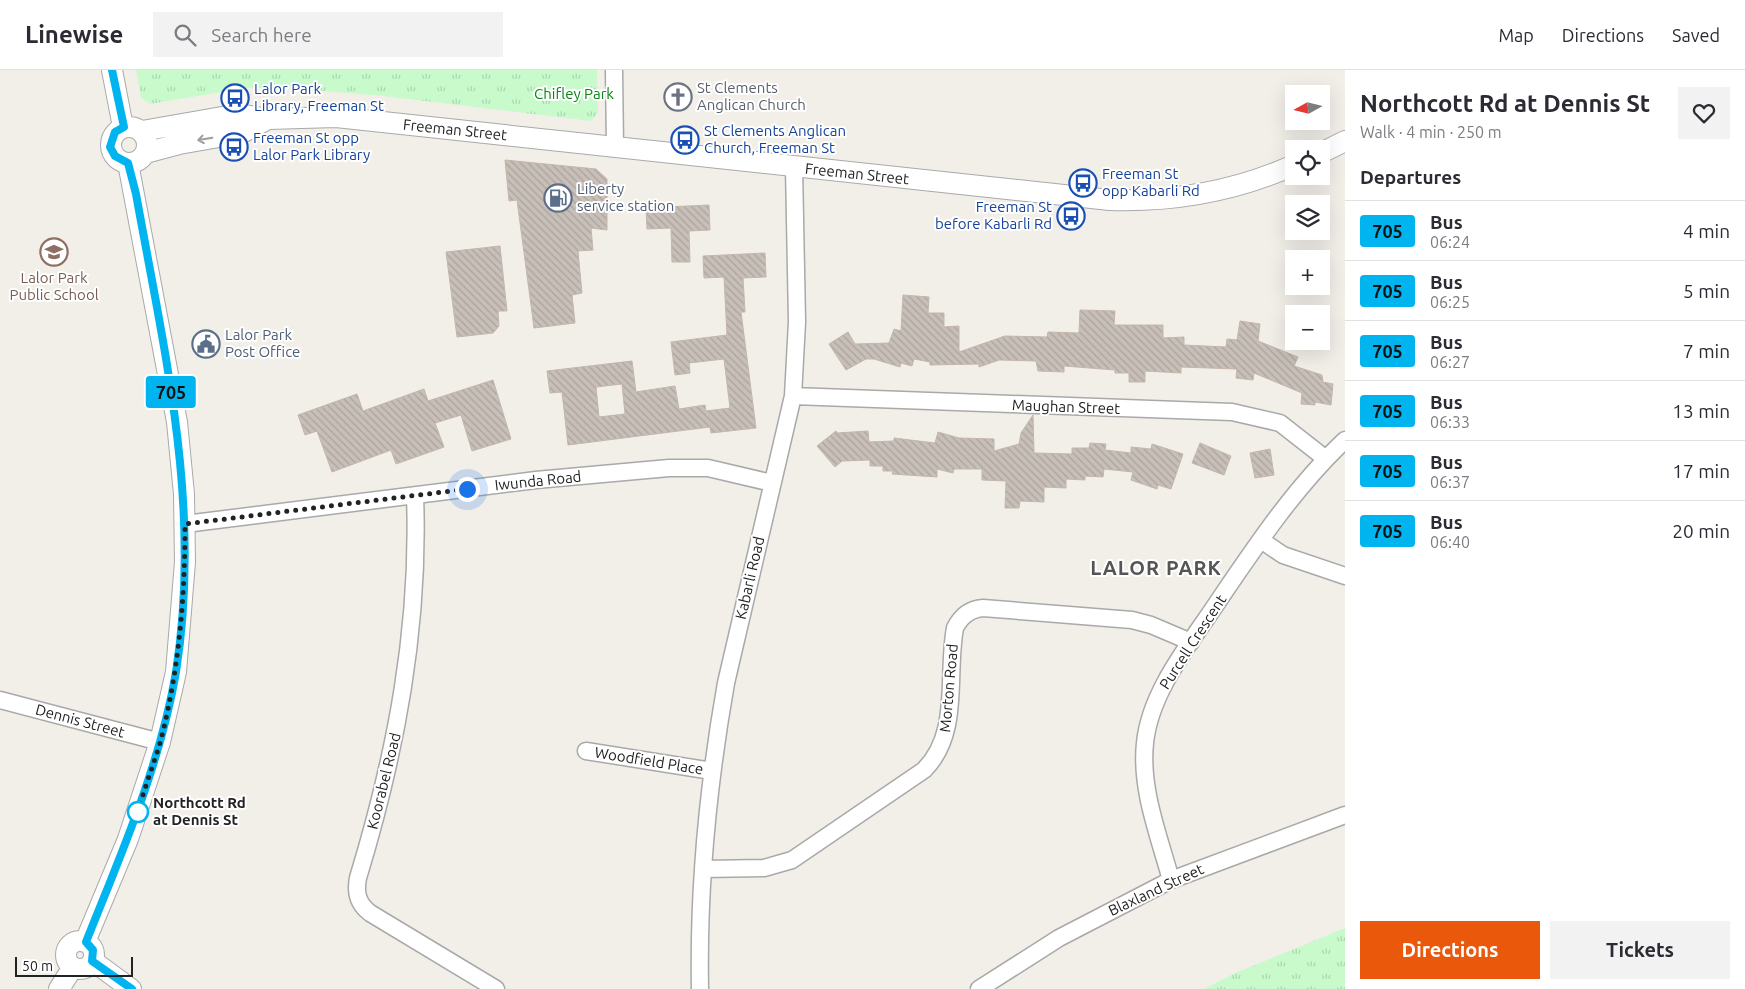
<!DOCTYPE html>
<meta charset="utf-8">
<style>
:root{--surface:#fff;--page:#f2f2f3;--text:#2b2b33;--muted:#7c7c81;--line:#e1e1e2;--accent:#ea580c}
body{margin:0;font-family:Ubuntu,sans-serif;background:var(--page);color:var(--text);height:100vh;display:flex;flex-direction:column;font-size:19px;white-space:nowrap}
*{box-sizing:border-box;margin:0}
p{font-size:16px;color:var(--muted)}
.icon{flex:none;width:28px;height:28px;fill:none;stroke:currentColor;stroke-width:2;stroke-linecap:round;stroke-linejoin:round}
.map{position:relative;flex:1;overflow:hidden}
.panel{display:flex;flex-direction:column;background:var(--surface);width:400px}
.panel>*{flex:none}
.badge{padding:0 10px;border-radius:4px;font-size:18px;line-height:32px}
.needle{width:32px;rotate:262deg}
.controls{position:absolute;left:1285px;top:15px;display:grid;gap:10px}
.controls a{display:grid;place-items:center;width:45px;height:45px;border-radius:0px;background:var(--surface);box-shadow:0 5px 20px #0002;font-size:25px}
.scale{position:absolute;left:15px;bottom:12px;width:118px;box-sizing:border-box;padding-left:5px;border:2px solid #222;border-top:0;font-size:14px;line-height:18px;white-space:nowrap;color:#222;-webkit-text-stroke:4px #fff;paint-order:stroke}
.you{position:absolute;width:25px;height:25px;margin:-12px;border:4px solid #fff;border-radius:50%;background:#1a73e8;box-shadow:0 0 0 8px #1a73e833}
.map>.badge{position:absolute;translate:-50% -50%;box-shadow:0 0 0 2px #fff}
h2{padding:0 15px;font-size:19px;line-height:45px}
.round{display:grid;place-items:center;flex:none;width:52px;height:52px;border-radius:0px;background:var(--page)}
.headline{display:flex;align-items:center;justify-content:space-between;height:85px;padding:0 15px}
h1{font-size:24px;font-weight:600;line-height:38px}
.cta{display:flex;gap:10px;margin-top:auto;padding:10px 15px}
.cta a{flex:1;height:58px;border-radius:0px;background:var(--accent);color:#fff;font-size:20px;font-weight:600;line-height:58px;text-align:center}
.cta a+a{background:var(--page);color:var(--text)}
ul{padding:0;list-style:none}
li{display:flex;align-items:center;gap:15px;height:60px;padding:0 15px;border-top:1px solid var(--line)}
li div{flex:1}
li b{display:block;font-size:19px}
li em{font-style:normal}
li .badge{min-width:55px;font-weight:700;text-align:center}
header{display:flex;align-items:center;gap:30px;box-sizing:border-box;height:70px;padding:0 25px;background:var(--surface);border-bottom:1px solid var(--line)}
header strong{font-size:24px}
nav{display:flex;gap:28px;margin-inline-start:auto;font-size:18px}
.search{width:350px;height:45px;background:var(--page);display:flex;align-items:center;gap:12px;box-sizing:border-box;padding:0 18px;border-radius:0px;color:var(--muted);font-size:19px}
main{display:flex;flex:1;min-height:0}
.map>svg:first-child{display:block}
.park{fill:url(#park-tufts)}
.building{fill:url(#building-back-hatch);stroke:#c4b6ab;fill-rule:evenodd}
.lines{fill:none;stroke-linecap:round;stroke-linejoin:round}
.minor-casing{stroke:#a9a9a9;stroke-width:19}
.tertiary-casing{stroke:#a9a9a9;stroke-width:22}
.minor{stroke:#fff;stroke-width:16}
.tertiary{stroke:#fff;stroke-width:20}
.oneway{stroke:#9c9c9c}
.line-casing{stroke:#fff;stroke-width:11}
.line{stroke:#00b5ef;stroke-width:8}
.walk{stroke:#222;stroke-width:5;stroke-dasharray:0 9}
.stop-dot{fill:#fff;stroke:#00b5ef;stroke-width:2.5}
.labels{text-anchor:middle;stroke-width:4;stroke-linejoin:round;paint-order:stroke}
.worship-label{font-size:15px;fill:#5b616d;stroke:#fff;text-anchor:start}
.transit-label{font-size:15px;fill:#164399;stroke:#fff;text-anchor:start}
.park-label{font-size:15px;fill:#0c8416;stroke:#fff}
.street-label{font-size:15px;fill:#222;stroke:#fff}
.service-label{font-size:15px;fill:#4e5e75;stroke:#fff;text-anchor:start}
.education-label{font-size:15px;fill:#785e54;stroke:#fff}
.stop-label{font-size:15px;font-weight:bold;fill:#222;stroke:#fff;text-anchor:start}
.district-label{font-size:20px;font-weight:bold;letter-spacing:1px;fill:#555;stroke:#fff}
</style>
<header>
<strong>Linewise</strong>
<div class="search"><svg class="icon" aria-label="search" viewBox="0 0 24 24"><circle cx="10" cy="10" r="6"/><path d="M15 15l6 6"/></svg>Search here</div>
<nav><a>Map</a><a>Directions</a><a>Saved</a></nav>
</header>
<main>
<div class="map">
<svg width="1345" height="919" viewBox="0 0 1345 919">
<defs>
<pattern id="park-tufts" width="24" height="20" patternUnits="userSpaceOnUse" patternTransform="scale(1.25)"><rect width="24" height="20" fill="#c8facc"/><path d="M3 7l-1-3M5 7V3M7 7l1-3M15 17l-1-3M17 17v-4M19 17l1-3" fill="none" stroke="#acd6af"/></pattern>
<pattern id="building-back-hatch" width="6" height="6" patternUnits="userSpaceOnUse" patternTransform="scale(1.25)"><rect width="6" height="6" fill="#c7bfb8"/><path d="M-1 5l2 2M0 0l6 6M5-1l2 2" fill="none" stroke="#aba49e"/></pattern>
</defs>
<rect width="100%" height="100%" fill="#f2efe9"/>
<path class="park" d="M136 0H597L598 43 591 51 383 26 275 17 245 18 150 34 141 28Z
M1345 858V919H1204L1233 904Z"/>
<path class="building" d="M505 90 596 99 607 109V160L591 158 593 180 578 181 582 223 572 225 575 253 534 258 517 130 509 131Z
M709 135 710 160 689 161 690 192H672L671 158 647 159 646 138Z
M500 176 507 241H498L499 256 493 263 457 267 446 182Z
M765 183 766 207 743 208 745 242H741L756 358 711 363 710 357 568 375 562 322 550 323 547 301 632 291 636 322 675 316 679 339 705 335 706 341 730 338 724 289 689 293 690 303 675 305 671 272 727 265 724 207 704 208 703 186ZM622 314 625 344 599 347 596 317Z
M903 225 929 227 928 243H944V257L959 256V282L1005 266 1047 267 1048 262 1079 263 1080 240 1115 241 1114 255H1163V268L1184 267V275L1226 277 1227 269 1237 270 1240 251 1260 254 1258 271 1298 287 1294 296 1322 305 1323 312 1333 314 1331 335 1315 332V335L1301 334 1302 323 1254 303 1253 310 1236 308 1237 299 1181 297V303L1145 301V312H1129V303H1115V300L1064 296V302L1038 301 1036 291 999 290 979 297V294L930 295V292L914 289 912 296 901 293 900 297 874 289H866L846 300 829 274 848 262 855 274 889 273 894 259 901 261Z
M493 310 511 369 472 381 461 345 435 353 444 377 396 394 391 380 332 402 317 361 305 365 298 345 357 324 363 341 424 319 428 331Z
M1033 345 1034 383 1072 384V378H1089L1090 373 1106 374 1105 380 1131 383V377L1151 379 1152 374 1183 384 1171 419 1158 415 1157 419 1131 410 1133 402 1104 399 1103 407 1085 406V410L1066 409V418L1044 417V432L1020 431 1019 438H1005L1006 411 982 410V399H954L953 403 937 399V407L892 404 893 401H883V396H870V390L842 391 835 397 817 376 836 361 837 363 868 361 869 372 894 371V368L935 373 938 362 959 368 994 369V381L1019 374 1021 363Z
M1200 373 1231 386 1224 405 1192 393Z
M1270 379 1274 405 1255 408 1250 383Z"/>
<g class="lines">
<g class="minor-casing">
<path id="minor" d="M614 0 615 78
M793 326 1232 342 1280 353 1326 389
M415 426C420 557 396 683 358 808 355 823 358 834 370 843L496 919
M185 454 536 410 669 398H708L772 413
M1261 470 1283 485 1345 506
M0 630 160 672
M586 681 712 701
M703 799 764 798 792 790 924 700C961 663 946 606 955 558 961 546 970 539 983 538L1132 550 1151 555 1191 572
M1171 810C1159 766 1140 719 1145 673 1150 622 1189 575 1217 533 1255 477 1295 417 1345 370
M700 919C698 816 708 715 726 613L793 326 797 252 794 97
M979 919 1059 868 1171 810 1345 745"/>
</g>
<g class="tertiary-casing">
<path id="tertiary" d="M112 0 123 57
M111 75a18 18 0 1 1 36 0a18 18 0 1 1-36 0Z
M142 61 239 44 268 49 336 47 1110 130C1173 132 1236 121 1294 95
M145 83 179 74 242 63 268 49
M1321 83 1345 71
M66 885a14 14 0 1 1 28 0a14 14 0 1 1-28 0Z
M85 872 128 769 160 672 176 602 185 492 184 424 177 352 128 93
M93 891 131 919
M59 919 73 897"/>
</g>
<use href="#minor" class="minor"/>
<use href="#tertiary" class="tertiary"/>
</g>
<defs><path id="oneway-shaft" d="M-6 0H5M1.5-3L5.5 0L1.5 3" fill="none" stroke-width="1.6" stroke-linecap="round" stroke-linejoin="round" transform="scale(1.25)"/></defs>
<use class="oneway" href="#oneway-shaft" transform="translate(205 69) rotate(170)"/>
<g class="lines">
<g class="line-casing">
<path id="line" d="M112 0 124 57 115 62 110 77 115 86 128 93 136 124C165 285 202 437 176 602 160 696 121 784 86 872L93 880 92 891 132 919"/>
</g>
<use href="#line" class="line"/>
<path class="walk" d="M138 742C144 719 153 696 160 673 179 601 185 528 185 454L467 419"/>
</g>
<defs>
<g id="church-ring" transform="scale(1.4375)"><circle r="9.5" fill="#fff" stroke="#6b7280" stroke-width="1.5"/><path d="M-1.2-6h2.4v3.5h3.3v2.4h-3.3V6h-2.4V-.1h-3.3v-2.4h3.3Z" fill="#6b7280"/></g>
<g id="bus-ring" transform="scale(1.4375)"><circle r="9.5" fill="#fff" stroke="#1a4fb4" stroke-width="1.5"/><path d="M-5-6H5V4H4V6H2V4H-2V6H-4V4H-5ZM-3.5-4V0h7V-4ZM-3.5 1.2v1.5H-2V1.2ZM2 1.2v1.5H3.5V1.2Z" fill="#1a4fb4"/></g>
<g id="fuel-ring" transform="scale(1.4375)"><circle r="9.5" fill="#fff" stroke="#5c6f8a" stroke-width="1.5"/><path d="M-5.5-6h7V0h2V4h1.3V-2.5L3-4.5l.8-.8L6-3V5H2.5V1h-1V6h-7ZM-4.2-4.7v3.2H.2V-4.7Z" fill="#5c6f8a"/></g>
<g id="school-ring" transform="scale(1.4375)"><circle r="9.5" fill="#fff" stroke="#8d6e63" stroke-width="1.5"/><path d="M0-5L7-2L0 1L-7-2ZM-4 1L0 2.5L4 1V4Q0 6-4 4Z" fill="#8d6e63"/></g>
<g id="civic-ring" transform="scale(1.4375)"><circle r="9.5" fill="#fff" stroke="#5c6f8a" stroke-width="1.5"/><path d="M-.6-6.5H3V-4.5H.6V-3L4-1V1h2V6H-6V1h2V-1L-.6-3ZM-1.2 2.5V6h2.4V2.5Z" fill="#5c6f8a"/></g>
</defs>
<g fill-rule="evenodd">
<use href="#church-ring" x="678" y="27"/>
<use href="#bus-ring" x="235" y="28"/>
<use href="#bus-ring" x="685" y="70"/>
<use href="#bus-ring" x="234" y="77"/>
<use href="#bus-ring" x="1083" y="113"/>
<use href="#fuel-ring" x="558" y="128"/>
<use href="#bus-ring" x="1071" y="146"/>
<use href="#school-ring" x="54" y="182"/>
<use href="#civic-ring" x="206" y="274"/>
</g>
<circle class="stop-dot" cx="138" cy="742" r="10"/>
<g class="labels">
<g class="worship-label">
<text x="697" y="23">St Clements<tspan x="697" dy="17">Anglican Church</tspan></text>
</g>
<g class="transit-label">
<text x="254" y="24">Lalor Park<tspan x="254" dy="17">Library, Freeman St</tspan></text>
<text x="704" y="66">St Clements Anglican<tspan x="704" dy="17">Church, Freeman St</tspan></text>
<text x="253" y="73">Freeman St opp<tspan x="253" dy="17">Lalor Park Library</tspan></text>
<text x="1102" y="109">Freeman St<tspan x="1102" dy="17">opp Kabarli Rd</tspan></text>
<text x="1052" y="142" text-anchor="end">Freeman St<tspan x="1052" dy="17">before Kabarli Rd</tspan></text>
</g>
<g class="park-label">
<text x="574" y="29">Chifley Park</text>
</g>
<g class="street-label">
<text transform="translate(455 60) rotate(6)" y="5">Freeman Street</text>
<text transform="translate(857 104) rotate(6)" y="5">Freeman Street</text>
<text transform="translate(1066 337) rotate(2)" y="5">Maughan Street</text>
<text transform="translate(538 411) rotate(-6)" y="5">Iwunda Road</text>
<text transform="translate(750 508) rotate(-77)" y="5">Kabarli Road</text>
<text transform="translate(1193 572) rotate(-57)" y="5">Purcell Crescent</text>
<text transform="translate(949 618) rotate(-85)" y="5">Morton Road</text>
<text transform="translate(80 651) rotate(15)" y="5">Dennis Street</text>
<text transform="translate(649 691) rotate(9)" y="5">Woodfield Place</text>
<text transform="translate(384 711) rotate(-76)" y="5">Koorabel Road</text>
<text transform="translate(1156 820) rotate(-25)" y="5">Blaxland Street</text>
</g>
<g class="service-label">
<text x="577" y="124">Liberty<tspan x="577" dy="17">service station</tspan></text>
<text x="225" y="270">Lalor Park<tspan x="225" dy="17">Post Office</tspan></text>
</g>
<g class="education-label">
<text x="54" y="213">Lalor Park<tspan x="54" dy="17">Public School</tspan></text>
</g>
<g class="stop-label">
<text x="153" y="738">Northcott Rd<tspan x="153" dy="17">at Dennis St</tspan></text>
</g>
<g class="district-label">
<text x="1156" y="505">LALOR PARK</text>
</g>
</g>
</svg>
<div class="controls">
<a><svg class="needle" viewBox="-14 -14 28 28"><path d="M0-13l5 13h-10z" fill="#e53935"/><path d="M0 13l5-13h-10z" fill="#7c7c81"/></svg></a>
<a><svg class="icon" aria-label="locate" viewBox="0 0 24 24"><circle cx="12" cy="12" r="6"/><path d="M12 2v4M12 18v4M2 12h4M18 12h4"/></svg></a>
<a><svg class="icon" aria-label="layers" viewBox="0 0 24 24"><path d="M12 4l9 5-9 5-9-5zM3 14l9 5 9-5"/></svg></a>
<a>+</a>
<a>−</a>
</div>
<div class="scale">50 m</div>
<div class="you" style="left:467px;top:419px"></div>
<b class="badge" style="left:171px;top:322px;background:#00b5ef;color:#111">705</b>
</div>
<section class="panel">
<div class="headline"><div><h1>Northcott Rd at Dennis St</h1><p>Walk · 4 min · 250 m</p></div><a class="round"><svg class="icon" aria-label="heart" viewBox="0 0 24 24"><path d="M12 20l-8-8c-3-5 5-10 8-4 3-6 11-1 8 4z"/></svg></a></div>
<h2>Departures</h2>
<ul>
<li><span class="badge" style="background:#00b5ef;color:#111">705</span><div><b>Bus</b><p>06:24</p></div><em>4 min</em></li>
<li><span class="badge" style="background:#00b5ef;color:#111">705</span><div><b>Bus</b><p>06:25</p></div><em>5 min</em></li>
<li><span class="badge" style="background:#00b5ef;color:#111">705</span><div><b>Bus</b><p>06:27</p></div><em>7 min</em></li>
<li><span class="badge" style="background:#00b5ef;color:#111">705</span><div><b>Bus</b><p>06:33</p></div><em>13 min</em></li>
<li><span class="badge" style="background:#00b5ef;color:#111">705</span><div><b>Bus</b><p>06:37</p></div><em>17 min</em></li>
<li><span class="badge" style="background:#00b5ef;color:#111">705</span><div><b>Bus</b><p>06:40</p></div><em>20 min</em></li>
</ul>
<div class="cta"><a>Directions</a><a>Tickets</a></div>
</section>
</main>
